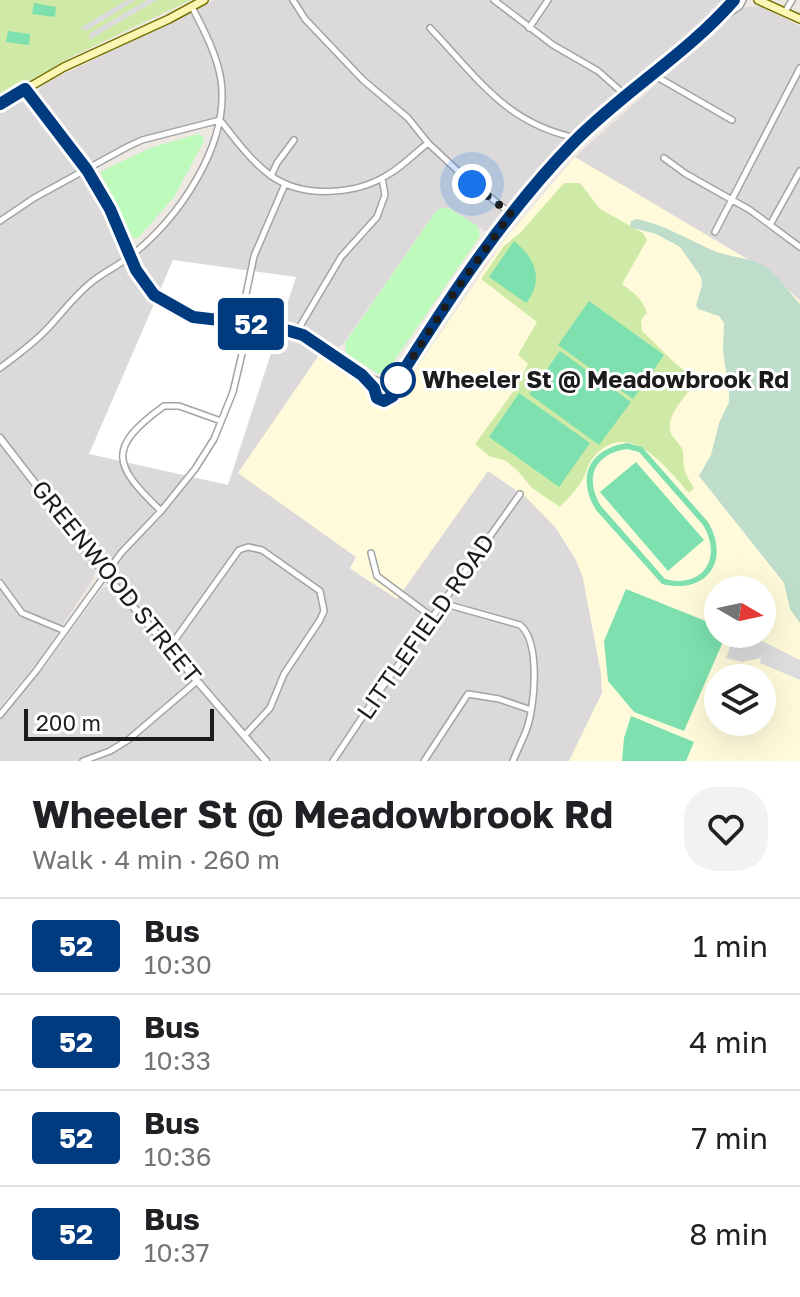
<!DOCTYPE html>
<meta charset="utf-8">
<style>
:root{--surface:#fff;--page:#f2f2f2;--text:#202124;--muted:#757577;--line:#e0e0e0}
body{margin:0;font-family:"Golos Text",sans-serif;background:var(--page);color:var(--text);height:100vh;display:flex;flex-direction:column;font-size:30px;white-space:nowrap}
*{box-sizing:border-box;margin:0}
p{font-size:26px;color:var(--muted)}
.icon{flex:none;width:44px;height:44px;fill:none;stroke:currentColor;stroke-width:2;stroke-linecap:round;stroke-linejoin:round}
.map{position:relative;height:761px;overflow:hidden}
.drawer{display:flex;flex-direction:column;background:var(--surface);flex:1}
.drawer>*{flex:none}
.badge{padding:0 16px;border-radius:6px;font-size:28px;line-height:52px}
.needle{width:52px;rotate:99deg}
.fabs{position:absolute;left:704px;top:576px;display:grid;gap:16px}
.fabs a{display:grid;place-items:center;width:72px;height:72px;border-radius:50%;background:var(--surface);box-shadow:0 8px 32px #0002;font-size:40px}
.scale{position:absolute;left:24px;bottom:20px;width:190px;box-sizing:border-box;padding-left:8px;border:4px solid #1c1c1c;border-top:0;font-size:22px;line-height:28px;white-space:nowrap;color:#1c1c1c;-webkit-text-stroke:6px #fff;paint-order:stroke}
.you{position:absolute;width:40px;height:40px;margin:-20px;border:6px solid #fff;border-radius:50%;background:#1a73e8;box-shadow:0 0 0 12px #1a73e833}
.map>.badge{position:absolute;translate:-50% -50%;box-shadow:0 0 0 4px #fff}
.round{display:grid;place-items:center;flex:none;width:84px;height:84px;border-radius:32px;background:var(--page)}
.head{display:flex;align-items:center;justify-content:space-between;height:136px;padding:0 32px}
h1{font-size:38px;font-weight:700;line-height:60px}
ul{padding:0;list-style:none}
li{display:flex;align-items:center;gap:24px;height:96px;padding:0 32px;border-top:2px solid var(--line)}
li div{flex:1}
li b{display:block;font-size:30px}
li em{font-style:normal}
li .badge{min-width:88px;font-weight:700;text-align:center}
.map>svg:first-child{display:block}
.residential{fill:#dbd9d9}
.education{fill:#fffbda;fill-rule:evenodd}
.grass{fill:#cfeaa6}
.wetland{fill:#beddcb}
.park{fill:#bffabd}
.pitch{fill:#7de0ae;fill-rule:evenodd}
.parking{fill:#dcdcdc}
.pier{fill:#fff}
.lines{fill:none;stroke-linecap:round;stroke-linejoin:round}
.minor-casing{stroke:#a3a3a3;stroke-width:8}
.tertiary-casing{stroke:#a3a3a3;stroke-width:9}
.secondary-casing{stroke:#747302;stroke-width:10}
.minor{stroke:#fff;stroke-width:5}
.tertiary{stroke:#fff;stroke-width:6}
.secondary{stroke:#fbf6b3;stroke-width:7}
.line-casing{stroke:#fff;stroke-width:18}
.line{stroke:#003b80;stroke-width:12}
.walk{stroke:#1c1c1c;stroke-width:8;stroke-dasharray:0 14.4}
.stop-dot{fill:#fff;stroke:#003b80;stroke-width:4}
.labels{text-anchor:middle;stroke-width:6;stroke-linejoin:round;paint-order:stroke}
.stop-label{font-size:24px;font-weight:bold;fill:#1c1c1c;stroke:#fff;text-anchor:start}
.street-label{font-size:24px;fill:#1c1c1c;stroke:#fff}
</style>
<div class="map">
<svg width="800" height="761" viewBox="0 0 800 761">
<rect width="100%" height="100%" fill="#eee8e2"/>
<path class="residential" d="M215 0H726L719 11 609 102 535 178 490 234 448 208 436 211 346 340 337 349 316 336 286 325 214 316 188 310 155 286 140 268V254L172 221 193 192 215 150 225 119 207 121 142 137 91 162 87 161 37 99 39 89 48 82Z
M755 6 765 8 800 26V301L769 272 575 157 732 16 743 8Z
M23 98 30 103 91 181 133 276 169 311 281 333 319 350V356L238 473 357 557 350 569 397 599 488 471 526 497 556 528 576 560 583 578 601 673 602 693 569 761H271L115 579 0 433V110Z
M0 444 96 568 93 579 40 659 0 707Z
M107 587 113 589 261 761H0V719L46 665 102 588Z"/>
<path class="education" d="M575 157 769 272 800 301V761H569L602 693 601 673 583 578 576 560 556 528 526 497 488 471 397 599 350 568 356 557 238 473 319 355 392 404 506 238ZM718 590H762V634H718ZM718 678H762V722H718Z"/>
<path class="grass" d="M0 0H191L73 56 0 97Z
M564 183H580L600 209 643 233 647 240 622 284C633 292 643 299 647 313L641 320 642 331 676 364 692 376 693 385C685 398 668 413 670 430 671 439 682 443 683 452 684 470 684 472 694 488L689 493C666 467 627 415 592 459 587 466 586 475 581 482 576 491 567 499 560 507L532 488 517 470 506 461 489 456 475 444 515 389 528 364 518 355 537 322 481 279 503 247 521 232Z"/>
<path class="wetland" d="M637 219C665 225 687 239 712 250 732 259 754 256 771 271 782 280 790 294 800 304V623L790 609 784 583 699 476 711 455 719 423 729 402V392L723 351 724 323 719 316 698 309 696 305 702 285 701 277 680 247 656 234 630 227 631 221Z"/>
<path class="park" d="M198 134 203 136 204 141 174 197 138 238H131L100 172 150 148Z
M441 208H448L478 226 480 236 387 371 378 374 346 353 345 343 436 211Z"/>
<path class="pitch" d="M34 3 56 7 55 17 32 14Z
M8 31 30 34 29 45 6 42Z
M514 241C536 258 544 281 526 303L489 277Z
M589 301 664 355 633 399 558 345Z
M560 351 631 402 599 445 529 394Z
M519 393 590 443 559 487 489 437Z
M627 443 642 447 708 522C731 561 706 595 662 584L596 510C576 477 589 449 627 443ZM627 449 639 452 703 525C723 558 703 589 665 579L601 506C584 478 594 454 627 449Z
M636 462 704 540 668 571 600 492Z
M626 589 718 626V634H723L725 637 684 731 634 712 608 681 604 641Z
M631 716 694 742 686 761H622L624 738Z"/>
<path class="parking" d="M127 0H136L86 31 80 28Z
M147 0H157L89 40 90 33Z
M735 634H748L800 660V680L760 663 761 658 742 662 726 658Z"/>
<path class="pier" d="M173 260 296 277 228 485 89 454Z"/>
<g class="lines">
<g class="minor-casing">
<path id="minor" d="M293 0 305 19 363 80 408 118 428 143 460 173 511 214
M494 0 553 45 598 71 625 95
M785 12 792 0
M718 21 740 6 743 0
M430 28C478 78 506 124 577 138
M529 28 548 0
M652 74 732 120
M25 89 87 170 110 209 136 270 154 295 193 317 272 326 303 335 362 375 374 388 377 398 384 401 393 396 394 386C423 338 456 291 489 245 517 207 544 169 579 137 629 91 688 52 734 0
M664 158 686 174 750 210 800 247
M271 176 277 163 294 140
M0 221 34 198 127 147 142 140 220 120C235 139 250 160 270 175 302 199 357 195 389 174 403 166 415 153 428 143
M770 225 800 171
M715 232 800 68
M240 323 254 256 285 184
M296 333 341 257 377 217 385 195 382 178
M0 368C16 356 33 344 47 329 62 313 76 294 93 281 104 272 118 266 129 257 178 221 230 144 221 80 217 55 204 30 192 7
M362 375 379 381
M386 380 407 360
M374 388 384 380 394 386
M161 511C113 465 106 448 164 406H179L221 421
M371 553 377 576 432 617
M0 583 22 613 63 630
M442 603 520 625C541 642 535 708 526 731 522 741 517 751 513 761
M169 648 239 550 248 547 262 550 320 591 324 611 320 620 284 674 270 708 245 735
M0 715 36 671 121 553 161 511 195 469 214 439 233 392 249 324
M83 761 110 751 128 740 197 681
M333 761 379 692 520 494
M424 761 468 694 499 699 531 710"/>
</g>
<g class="tertiary-casing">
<path id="tertiary" d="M0 438 105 574 266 761"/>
</g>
<g class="secondary-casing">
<path id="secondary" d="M758 0 800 19
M0 104 64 67 169 19 204 0"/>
</g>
<use href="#minor" class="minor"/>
<use href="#tertiary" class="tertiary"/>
<use href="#secondary" class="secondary"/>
</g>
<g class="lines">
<g class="line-casing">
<path id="line" d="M0 104 25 89 87 170 110 209 136 270 154 295 193 317 272 326 303 335 362 375 374 388 377 398 384 401 393 396 394 386C447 301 504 214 574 142 624 91 687 54 734 0"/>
</g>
<use href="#line" class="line"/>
<path class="walk" d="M398 380 456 290 511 214 472 184"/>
</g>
<circle class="stop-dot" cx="398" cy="380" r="16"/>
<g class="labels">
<g class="stop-label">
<text x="422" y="388">Wheeler St @ Meadowbrook Rd</text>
</g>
<g class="street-label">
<text transform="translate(116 582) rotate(51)" y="8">GREENWOOD STREET</text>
<text transform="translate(426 627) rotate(-55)" y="8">LITTLEFIELD ROAD</text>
</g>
</g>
</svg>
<div class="fabs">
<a><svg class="needle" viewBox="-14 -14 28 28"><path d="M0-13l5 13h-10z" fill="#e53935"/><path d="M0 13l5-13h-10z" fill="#757577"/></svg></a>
<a><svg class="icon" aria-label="layers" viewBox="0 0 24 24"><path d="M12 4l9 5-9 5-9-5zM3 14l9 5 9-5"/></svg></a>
</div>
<div class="scale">200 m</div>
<div class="you" style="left:472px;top:184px"></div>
<b class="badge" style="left:251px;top:324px;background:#003b80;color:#fff">52</b>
</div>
<section class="drawer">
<div class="head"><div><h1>Wheeler St @ Meadowbrook Rd</h1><p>Walk · 4 min · 260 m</p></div><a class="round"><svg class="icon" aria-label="heart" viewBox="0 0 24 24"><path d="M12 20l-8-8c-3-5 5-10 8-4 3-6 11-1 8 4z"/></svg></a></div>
<ul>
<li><span class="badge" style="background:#003b80;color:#fff">52</span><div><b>Bus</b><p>10:30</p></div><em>1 min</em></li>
<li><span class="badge" style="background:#003b80;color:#fff">52</span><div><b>Bus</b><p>10:33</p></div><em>4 min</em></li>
<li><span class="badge" style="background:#003b80;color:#fff">52</span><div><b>Bus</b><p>10:36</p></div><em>7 min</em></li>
<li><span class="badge" style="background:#003b80;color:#fff">52</span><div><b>Bus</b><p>10:37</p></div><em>8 min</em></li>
</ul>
</section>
